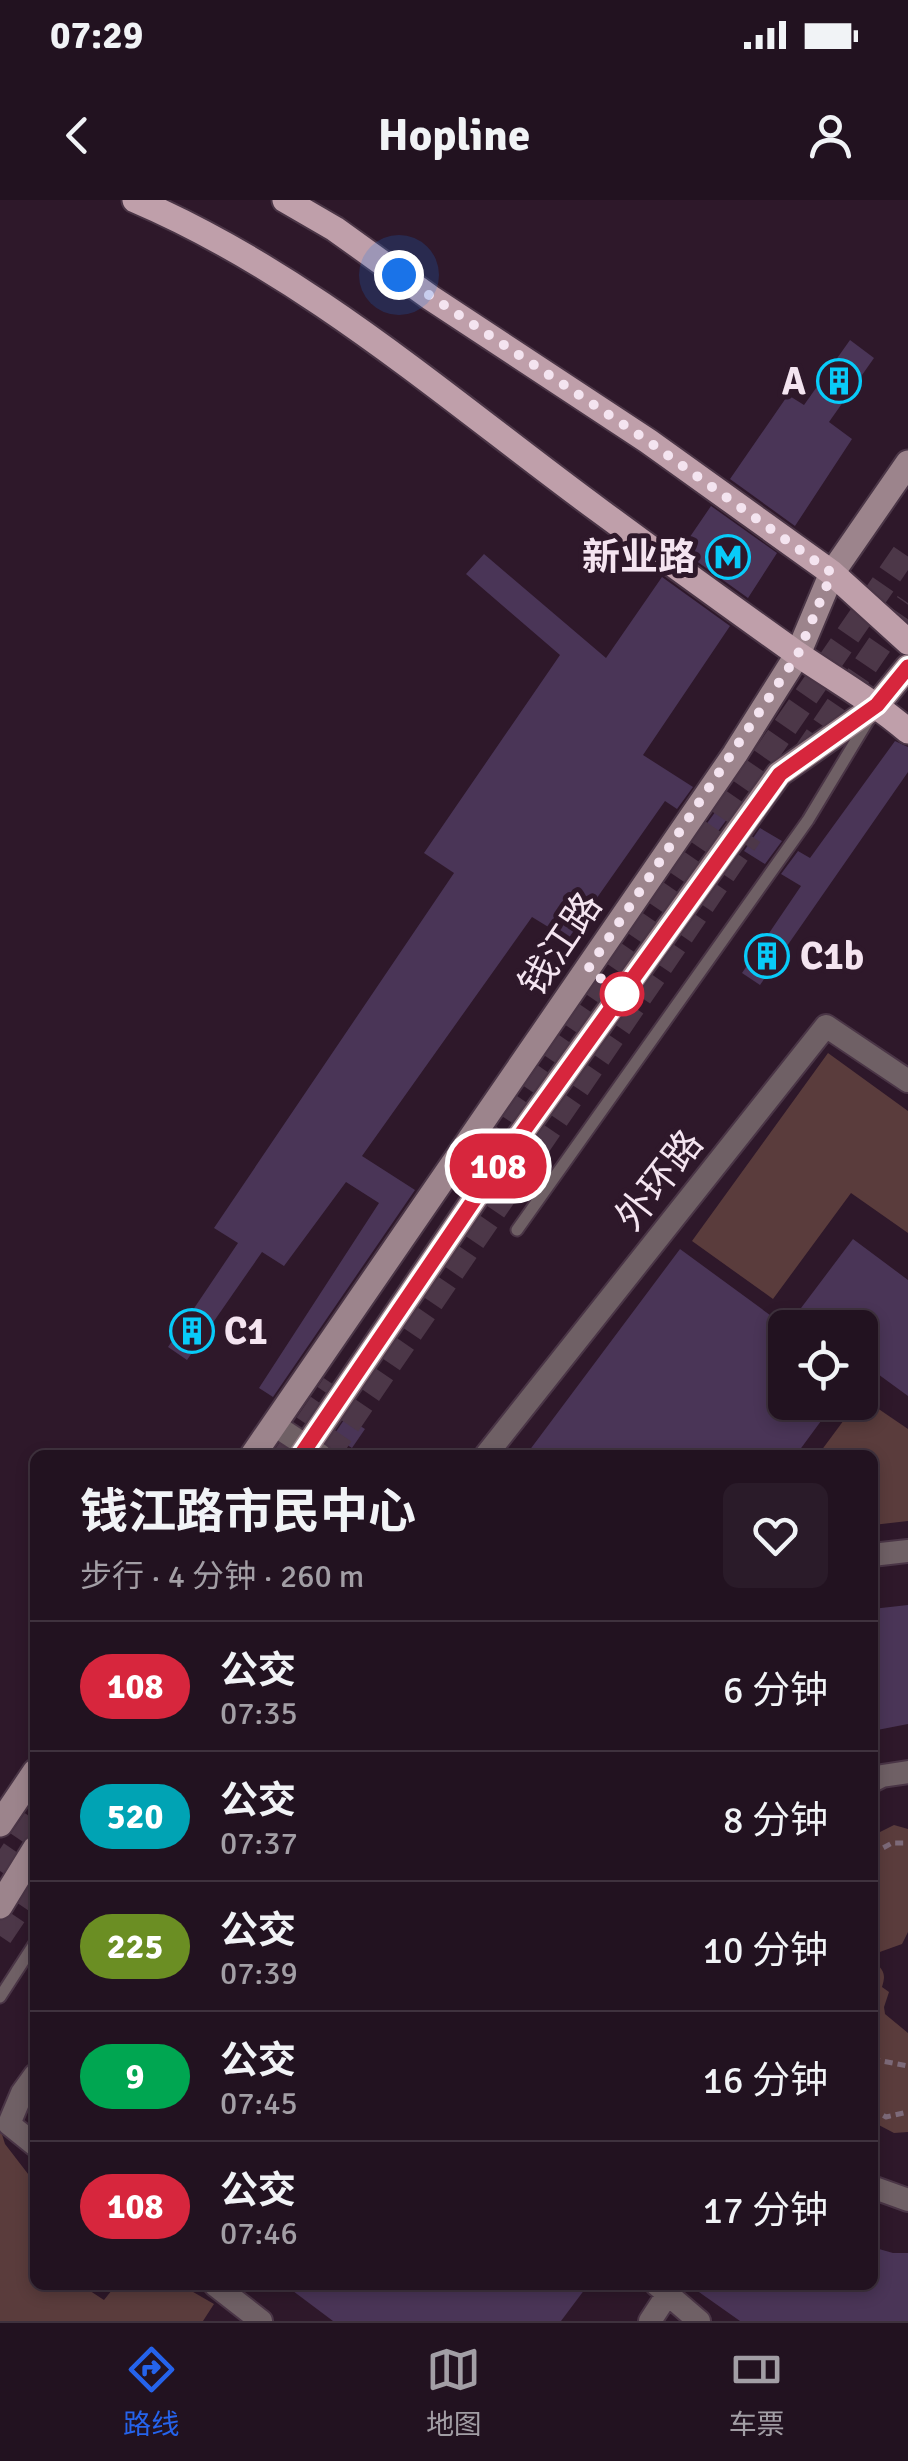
<!DOCTYPE html>
<html lang="zh">
<meta charset="utf-8">
<style>
:root{--surface:#221220;--page:#2a1b29;--text:#f1f3f6;--muted:#a29ea5;--line:#3f323e;--accent:#2563eb}
body{margin:0;font-family:Signika,"Noto Sans SC",sans-serif;background:var(--page);color:var(--text);height:100vh;display:flex;flex-direction:column;font-size:38px;white-space:nowrap}
*{box-sizing:border-box;margin:0}
p{font-size:32px;color:var(--muted)}
.icon{flex:none;width:55px;height:55px;fill:none;stroke:currentColor;stroke-width:2;stroke-linecap:round;stroke-linejoin:round}
.map{position:relative;flex:1;overflow:hidden}
.side{position:absolute;left:30px;top:1250px;width:848px;height:840px;display:flex;flex-direction:column;background:var(--surface);border-radius:15px;box-shadow:0 5px 15px #0003,0 0 0 2px var(--line)}
.side>*{flex:none}
.badge{padding:0 20px;border-radius:32px;font-size:35px;line-height:65px}
.buttons{position:absolute;left:768px;top:1110px;display:grid;gap:20px}
.buttons a{display:grid;place-items:center;width:110px;height:110px;border-radius:15px;background:var(--surface);box-shadow:0 5px 15px #0003,0 0 0 2px var(--line);font-size:50px}
.you{position:absolute;width:50px;height:50px;margin:-25px;border:8px solid #fff;border-radius:50%;background:#1a73e8;box-shadow:0 0 0 15px #1a73e833}
.map>.badge{position:absolute;translate:-50% -50%;box-shadow:0 0 0 5px #fff}
.round{display:grid;place-items:center;flex:none;width:105px;height:105px;border-radius:15px;background:var(--page)}
.summary{display:flex;align-items:center;justify-content:space-between;height:170px;padding:0 50px}
h1{font-size:48px;font-weight:700;line-height:75px}
ul{padding:0;list-style:none}
li{display:flex;align-items:center;gap:30px;height:130px;padding:0 50px;border-top:2px solid var(--line)}
li div{flex:1}
li b{display:block;font-size:38px}
li em{font-style:normal}
li .badge{min-width:110px;font-weight:700;text-align:center}
.status{display:flex;justify-content:space-between;align-items:center;height:70px;padding:0 50px;background:var(--surface);direction:ltr}
.status svg{height:28px;fill:currentColor}
header{display:flex;justify-content:space-between;align-items:center;height:130px;padding:0 50px;background:var(--surface);font-size:45px;font-weight:700}
.dock{display:flex;justify-content:space-around;align-items:center;height:140px;border-top:2px solid var(--line);background:var(--surface);font-size:28px;color:var(--muted)}
.dock a{display:grid;justify-items:center;gap:5px}
.dock .on{color:var(--accent)}
.map>svg:first-child{display:block}
.green{fill:#5a3c3c}
.building{fill:#4a3557}
.lines{fill:none;stroke-linecap:round;stroke-linejoin:round}
.secondary-tunnel{stroke:#4c3748;stroke-width:25;stroke-dasharray:25 12;stroke-linecap:butt}
.service-casing{stroke:#4a3546;stroke-width:15}
.minor-casing{stroke:#4a3546;stroke-width:26}
.secondary-casing{stroke:#4a3546;stroke-width:29}
.primary-casing{stroke:#4a3546;stroke-width:29}
.path{stroke:#7d6a79;stroke-width:5;stroke-dasharray:8 5;stroke-linecap:butt}
.service{stroke:#6f6065;stroke-width:11}
.minor{stroke:#6f6065;stroke-width:22}
.secondary{stroke:#9c848c;stroke-width:25}
.primary{stroke:#bf9faa;stroke-width:25}
.line-casing{stroke:#fff;stroke-width:22}
.line{stroke:#d7263d;stroke-width:15}
.walk{stroke:#f4e4f0;stroke-width:10;stroke-dasharray:0 18}
.stop-dot{fill:#fff;stroke:#d7263d;stroke-width:5}
.labels{text-anchor:middle;stroke-width:10;stroke-linejoin:round;paint-order:stroke}
.poi-label{font-size:38px;font-weight:bold;fill:#f4e4f0;stroke:#2e182a;text-anchor:end}
.street-label{font-size:38px;fill:#f4e4f0;stroke:#2e182a}
</style>
<div class="status"><b>07:29</b><svg viewBox="0 0 49 12"><path d="M0 12V9h3v3zM5 12V6h3v6zM10 12V3h3v9zM15 12V0h3v12zM26 1h20v11H26zM47 4h2v5h-2z"/></svg></div>
<header><svg class="icon" aria-label="back" viewBox="0 0 24 24"><path d="M15 5l-7 7 7 7"/></svg>Hopline<svg class="icon" aria-label="person" viewBox="0 0 24 24"><circle cx="12" cy="8" r="4"/><path d="M4 21q1-7 8-7t8 7"/></svg></header>
<div class="map">
<svg width="908" height="2121" viewBox="0 0 908 2121">
<rect width="100%" height="100%" fill="#2e182a"/>
<path class="green" d="M828 853 908 911V1033L851 993 773 1099 692 1041Z
M861 1197 908 1229V1321L873 1325 872 1255H818Z
M894 1625 908 1629V1732L902 1744 877 1753 875 1762C884 1771 886 1774 882 1787L889 1792 884 1807 885 1814 908 1833V1932L894 1933 873 1922 872 1636Z
M0 1928 5 1944 35 1983V2085H81L104 2100 116 2085H181L214 2104 203 2121H0Z"/>
<path class="building" d="M850 140 874 158 829 222 852 239 795 326 730 279 788 195 804 205Z
M711 306 777 353 748 398 681 350Z
M484 354 606 458 662 377 730 426 643 555 693 587 677 609 665 601 568 739 532 717 362 956 415 990 273 1197 259 1188 379 1003 346 982 284 1066 262 1052 187 1160 168 1147 238 1043 214 1028 454 673 424 653 560 455 466 374Z
M895 541 908 547V572L760 785 742 773 801 686 781 674 798 651 810 658Z
M721 604 733 611 716 634 705 626Z
M760 628 782 641 765 664 744 651Z
M853 1039 908 1080V1196L860 1161V1128H786Z
M680 1049 785 1126V1202H835L796 1255H526Z
M346 1217 365 1229 352 1248 333 1236Z
M908 1405V1524L872 1531V1409Z
M872 2047 893 2053H908V2121H740L689 2085H872Z
M285 2085H588L561 2121H333Z"/>
<g class="lines">
<path class="secondary-tunnel" d="M803 557 908 403
M492 954 908 348
M286 1255 334 1185
M327 1255 750 635
M0 1671 35 1620
M0 1736 35 1684"/>
<g class="service-casing">
<path id="service" d="M517 1030 808 620 869 519
M0 1797 35 1743"/>
</g>
<g class="minor-casing">
<path id="minor" d="M276 1226 320 1255
M486 1255 826 826 908 881
M872 1355 908 1351
M872 1581 882 1576 908 1572
M35 1875 22 1893 9 1924 35 1945
M872 1987 908 2000
M215 2085 261 2121
M657 2085 699 2121
M650 2121 667 2095"/>
</g>
<g class="secondary-casing">
<path id="secondary" d="M253 1255 735 554 798 454 832 373 908 263
M301 1255 478 994 779 574 877 505 908 467
M0 1624 35 1572
M0 1706 35 1649"/>
</g>
<g class="primary-casing">
<path id="primary" d="M135 0C306 73 450 201 600 311 665 359 730 406 796 453 834 479 873 501 908 531
M285 0 335 29 431 98 648 241 832 373 908 442"/>
</g>
<path class="path" d="M872 1654 892 1643H908
M872 1794V1796
M872 1830V1834
M872 1859 908 1866
M872 1909 886 1917 908 1912"/>
<use href="#service" class="service"/>
<use href="#minor" class="minor"/>
<use href="#secondary" class="secondary"/>
<use href="#primary" class="primary"/>
</g>
<g class="lines">
<g class="line-casing">
<path id="line" d="M301 1255 478 994 780 574 877 505 908 467"/>
</g>
<use href="#line" class="line"/>
<path class="walk" d="M399 75 648 241 832 373 798 454 588 769 622 794"/>
</g>
<defs>
<g id="building-ring" transform="scale(2.25)"><circle r="9.5" fill="#2e182a" stroke="#08cbf9" stroke-width="1.5"/><path d="M-4-6H4V6H1V3H-1V6H-4ZM-2.5-4.3h1.7v1.8h-1.7ZM.8-4.3h1.7v1.8H.8ZM-2.5-1h1.7V.8h-1.7ZM.8-1h1.7V.8H.8Z" fill="#08cbf9"/></g>
<g id="metro-ring" transform="scale(2.25)"><circle r="9.5" fill="#2e182a" stroke="#08cbf9" stroke-width="1.5"/><path d="M-5.5 5V-5H-3L0 0L3-5H5.5V5H3V-.5L0 4L-3-.5V5Z" fill="#08cbf9"/></g>
</defs>
<g fill-rule="evenodd">
<use href="#building-ring" x="839" y="181"/>
<use href="#metro-ring" x="728" y="357"/>
<use href="#building-ring" x="767" y="756"/>
<use href="#building-ring" x="192" y="1131"/>
</g>
<circle class="stop-dot" cx="622" cy="794" r="20"/>
<g class="labels">
<g class="poi-label">
<text x="806" y="194">A</text>
<text x="696" y="370">新业路</text>
<text x="800" y="769" text-anchor="start">C1b</text>
<text x="224" y="1144" text-anchor="start">C1</text>
</g>
<g class="street-label">
<text transform="translate(560 744) rotate(-56)" y="13">钱江路</text>
<text transform="translate(659 980) rotate(-52)" y="13">外环路</text>
</g>
</g>
</svg>
<div class="buttons">
<a><svg class="icon" aria-label="locate" viewBox="0 0 24 24"><circle cx="12" cy="12" r="6"/><path d="M12 2v4M12 18v4M2 12h4M18 12h4"/></svg></a>
</div>
<div class="you" style="left:399px;top:75px"></div>
<b class="badge" style="left:498px;top:966px;background:#d7263d;color:#fff">108</b>
<section class="side">
<div class="summary"><div><h1>钱江路市民中心</h1><p>步行 · 4 分钟 · 260 m</p></div><a class="round"><svg class="icon" aria-label="heart" viewBox="0 0 24 24"><path d="M12 20l-8-8c-3-5 5-10 8-4 3-6 11-1 8 4z"/></svg></a></div>
<ul>
<li><span class="badge" style="background:#d7263d;color:#fff">108</span><div><b>公交</b><p>07:35</p></div><em>6 分钟</em></li>
<li><span class="badge" style="background:#00a3b4;color:#fff">520</span><div><b>公交</b><p>07:37</p></div><em>8 分钟</em></li>
<li><span class="badge" style="background:#6b8e23;color:#fff">225</span><div><b>公交</b><p>07:39</p></div><em>10 分钟</em></li>
<li><span class="badge" style="background:#00a651;color:#fff">9</span><div><b>公交</b><p>07:45</p></div><em>16 分钟</em></li>
<li><span class="badge" style="background:#d7263d;color:#fff">108</span><div><b>公交</b><p>07:46</p></div><em>17 分钟</em></li>
</ul>
</section>
</div>
<nav class="dock">
<a class="on"><svg class="icon" aria-label="directions" viewBox="0 0 24 24"><path d="M12 3l9 9-9 9-9-9zM9 14v-3h6M13 9l2 2-2 2"/></svg>路线</a>
<a><svg class="icon" aria-label="map" viewBox="0 0 24 24"><path d="M3 6l6-2 6 2 6-2v14l-6 2-6-2-6 2zM9 4v14M15 6v14"/></svg>地图</a>
<a><svg class="icon" aria-label="tickets" viewBox="0 0 24 24"><path d="M3 7h18v10H3zM15 7v10"/></svg>车票</a>
</nav>
